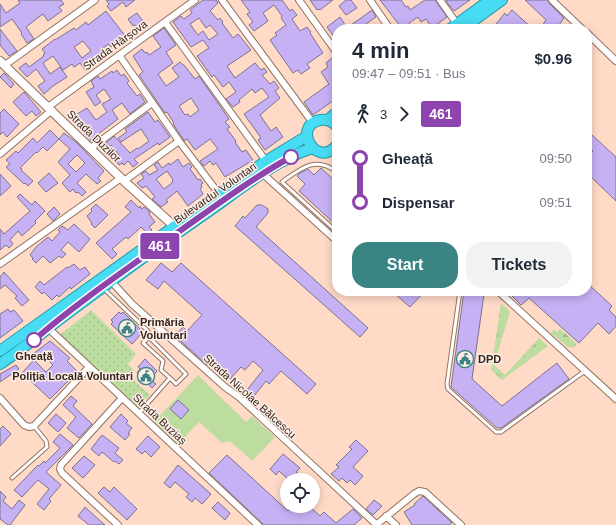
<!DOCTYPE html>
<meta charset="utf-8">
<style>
:root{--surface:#fff;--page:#f2f2f3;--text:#1f2937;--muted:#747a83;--accent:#3b8484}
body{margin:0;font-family:Helvetica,sans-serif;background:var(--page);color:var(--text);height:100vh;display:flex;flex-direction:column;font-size:15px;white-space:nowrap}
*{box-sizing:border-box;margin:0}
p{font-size:13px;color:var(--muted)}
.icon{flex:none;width:22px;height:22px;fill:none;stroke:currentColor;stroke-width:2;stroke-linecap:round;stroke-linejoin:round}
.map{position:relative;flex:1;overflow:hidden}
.drawer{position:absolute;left:332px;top:24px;width:260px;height:272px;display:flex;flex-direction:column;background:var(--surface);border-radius:16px;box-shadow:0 2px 10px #0003}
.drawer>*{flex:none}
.badge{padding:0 8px;border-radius:3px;font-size:14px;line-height:26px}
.fabs{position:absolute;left:280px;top:473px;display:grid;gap:8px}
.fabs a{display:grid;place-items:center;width:40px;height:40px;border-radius:50%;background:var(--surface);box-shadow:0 2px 10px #0003;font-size:20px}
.map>.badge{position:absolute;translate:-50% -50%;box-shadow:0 0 0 2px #fff}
.legs{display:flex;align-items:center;gap:6px;height:44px;padding:0 20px;font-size:13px}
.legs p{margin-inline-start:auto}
.headline{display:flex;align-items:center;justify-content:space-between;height:68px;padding:0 20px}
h1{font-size:22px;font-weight:700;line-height:30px}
.button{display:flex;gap:8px;margin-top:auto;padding:8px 20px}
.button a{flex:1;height:46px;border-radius:16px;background:var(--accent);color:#fff;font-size:16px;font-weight:700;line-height:46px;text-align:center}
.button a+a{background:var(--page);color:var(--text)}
ul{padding:0 20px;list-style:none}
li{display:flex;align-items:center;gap:14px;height:44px;font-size:15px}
li i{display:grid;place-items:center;width:6px;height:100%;margin:0 5px;background:currentColor}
li i::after{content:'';width:10px;height:10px;margin:-5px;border:3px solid;border-radius:50%;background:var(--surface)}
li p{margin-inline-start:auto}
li:first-child i{background:linear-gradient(#0000 50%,currentColor 0)}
li:last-child i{background:linear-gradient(currentColor 50%,#0000 0)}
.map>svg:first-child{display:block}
.grass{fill:url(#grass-tufts)}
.forest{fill:url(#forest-firs)}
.park{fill:url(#park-dots)}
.garden{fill:#bcdca0}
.building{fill:#c6b1f5;stroke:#7b7291;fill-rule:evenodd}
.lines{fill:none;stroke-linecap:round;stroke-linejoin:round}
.service-casing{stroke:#927261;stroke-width:5}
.minor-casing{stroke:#927261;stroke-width:8}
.tertiary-casing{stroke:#927261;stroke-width:10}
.trunk-casing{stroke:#2297a7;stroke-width:12}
.service{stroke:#fff;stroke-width:3}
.minor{stroke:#fff;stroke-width:6}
.tertiary{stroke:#fff;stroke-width:8}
.trunk{stroke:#47dcf3;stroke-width:10}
.line-1-casing{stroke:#fff;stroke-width:9}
.line-1{stroke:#8e44ad;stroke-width:6}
.stop-1-dot{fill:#fff;stroke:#8e44ad;stroke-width:2}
.labels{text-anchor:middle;stroke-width:3;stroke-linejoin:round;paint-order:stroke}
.street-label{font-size:11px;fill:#34261f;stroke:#fcede5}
.poi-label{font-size:11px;font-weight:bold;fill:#34261f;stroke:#fcede5;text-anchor:start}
.stop-label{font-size:11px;font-weight:bold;fill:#34261f;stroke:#fcede5}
</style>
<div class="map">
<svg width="616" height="525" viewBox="0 0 616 525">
<defs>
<pattern id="grass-tufts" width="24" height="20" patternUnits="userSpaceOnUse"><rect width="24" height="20" fill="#bcdca0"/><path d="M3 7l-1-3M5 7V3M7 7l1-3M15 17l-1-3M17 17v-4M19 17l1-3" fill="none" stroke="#a2bd89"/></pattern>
<pattern id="forest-firs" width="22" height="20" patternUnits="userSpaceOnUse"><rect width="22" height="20" fill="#bcdca0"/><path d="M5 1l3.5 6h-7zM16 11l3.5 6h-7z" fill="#a2bd89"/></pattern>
<pattern id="park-dots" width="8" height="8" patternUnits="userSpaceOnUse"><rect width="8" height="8" fill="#bcdca0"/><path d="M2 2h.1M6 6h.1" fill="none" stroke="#a2bd89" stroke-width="1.8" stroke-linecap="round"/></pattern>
</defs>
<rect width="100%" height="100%" fill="#ffdac7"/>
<path class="grass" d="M501 303 510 312 494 365 505 375 539 338 548 346 502 380 491 370Z"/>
<path class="forest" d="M554 329 557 332 560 329 577 344 573 348 568 347 551 333Z"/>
<path class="park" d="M91 310 136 354 128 364 134 370 129 376 150 395 137 409 60 335Z"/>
<path class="garden" d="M198 375 246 422 252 416 275 437 252 461 230 441 222 443 199 422 176 446 153 423Z"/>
<path class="building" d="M18 0H61L64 4 59 7 62 11 48 21 43 14 26 27 34 39 27 43 21 34 22 33 12 19 0 27V4L6 13 20 3Z
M106 0H135L126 7 123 2 111 11 107 6 109 4Z
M203 0H216L218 3 210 11 218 20 220 18 223 22 222 23 233 38 238 34 251 50 227 66 235 78 255 63 261 70 264 68 267 72 262 75 270 84 274 81 279 88 275 91 280 98 260 115 271 131 276 127 283 137 265 150 258 140 261 138 244 114 269 97 262 88 255 93 252 89 239 100 240 102 233 107 226 99 236 92 229 82 223 87 214 75 212 77 197 56 209 48 203 40 191 47 173 22 181 16 184 19 192 13 190 10ZM199 18 206 28 210 25 218 34 209 40 203 31 198 35 190 24Z
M241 0H282L290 11 292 9 297 15 292 19 300 31 307 27 311 32 310 33 323 53 307 64 310 68 301 74 298 70 293 73 270 40 277 35 275 33 286 25 281 18 282 16 274 5 263 13 268 21 254 31 249 25 253 22 247 14 250 12Z
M310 0H333L320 10 319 9 317 10Z
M346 0H351L357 8 346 15 339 6Z
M380 0H401L406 7 408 6 410 10 425 0H435L447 17 432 28 426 19 421 22 418 17 409 23 411 26 406 29 402 24 400 26Z
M448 0H470L454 11 446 1Z
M525 0H548L549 3 564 18 556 29H540L546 20Z
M372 10 376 17 366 24 370 29H337V41L327 27 340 17 347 28Z
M512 10 533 29H523L517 24 512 29H492L505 13 507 16Z
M106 11 126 37 111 47 109 44 100 50 104 56 86 71 80 63 74 67 72 64 63 70 53 56 43 63 50 74 60 67 67 77 53 86 44 94 38 86 45 81 36 69 27 77 19 68 26 63 29 67 44 56 43 55 45 53 42 49 55 39V40L74 28 76 30 86 22 88 25ZM83 41 91 51 82 58 74 47Z
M137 13 145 24 137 29 135 25 133 26 128 19Z
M164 28 176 45 166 52 173 63 158 74 166 86 179 77 172 68 180 62 183 65H184L195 79 199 76 229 119 225 122 230 127 227 129 236 141 235 142 242 152 246 150 253 160 225 177 216 163 213 165 210 161 204 166 200 161 218 149 210 139 195 150 187 139 184 141 183 139 173 124 174 123 167 112 165 113 139 75 143 72 133 56 142 49 145 53 147 52 149 55 161 47 153 36ZM191 98 199 110 190 117 188 114 185 115 179 106Z
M0 29 17 51 9 56 0 45Z
M333 57 337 62V98L313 115 304 102 329 84 321 72 328 67 326 63Z
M117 70 121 76 124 74 129 81 127 83 137 96 140 94 145 102 130 114 122 103 112 110 118 119 97 135 98 136 91 141 83 132 84 131 74 116 87 108 96 120 107 112 102 104 111 99 104 89 96 95 101 102 95 106 86 92 94 87 91 81 98 76 100 79 112 71 113 73Z
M4 73 14 84 11 88 0 77Z
M24 92 41 112 36 116 32 111 26 116 13 102Z
M4 109 19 124 7 137 3 132 0 135V113Z
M148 112 155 122 158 120 170 137 159 145 158 143 134 159 138 163 133 167 128 161 124 165 122 163 119 165 115 160 120 156 111 145 109 147 106 143 114 136 130 153 137 148 138 149 149 141 141 129 121 142 118 138 127 132 125 129Z
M50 130 59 139 47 151 43 147 37 153 36 152 20 168 22 169 21 170 33 181 28 186 25 183 24 184 6 167 10 164 6 160 16 151 18 153 33 138 37 143Z
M64 133 77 143 104 171 98 178 101 181 97 184 86 174 77 183 86 192 82 196 78 192 76 193 73 189 70 192 62 183 70 175 58 162 70 149 59 139ZM77 155 85 163 76 172 68 164Z
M587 134 590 138 592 135 616 157V201L587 173V158L593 151 587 146Z
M178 159 183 167 189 163 192 167 190 169 198 180 200 179 203 183 201 185 202 187 200 189 203 194 188 206 177 191 166 200 168 202 161 207 152 199 155 197 146 186 142 188 137 183 144 178 141 174 146 171 149 175 158 170 154 165 158 162 162 168 169 163 170 165ZM167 171 173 180 172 181 173 182 164 189 156 179Z
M321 168 337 183V226L299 191 305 184 297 176 300 173 308 169 314 175Z
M49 173 58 183 46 192 38 183Z
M0 174 11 186 0 196Z
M20 194 32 205 35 201 45 211 35 221 36 223 22 236 18 231 10 240 13 244 9 248 6 245 0 250V229L4 234 30 211 17 197Z
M131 200 139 208 140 206 142 209 144 207 150 212 149 214 155 222 149 227 152 230 148 234 141 227 128 239 126 237 112 249 117 254 112 259 96 243 131 212 125 207Z
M96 204 108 215 95 228 91 224 92 223 87 216 92 211 91 209Z
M257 205H262L268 209V213L256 227 368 328 360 337 235 226 243 216 245 218Z
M54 207 60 214 53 221 47 214Z
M74 224 90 239 79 252 68 242 61 250 66 254 62 258 59 256 50 263 43 256 36 263 32 259 33 258 30 255 36 247 48 237 52 241 60 232 58 230 62 226 68 230Z
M161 263 172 272 181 263 316 384 307 394 281 371 269 384 266 381 250 401 243 395 263 370 253 361 245 370 241 367 230 379 210 361 207 365 175 336 183 327 187 331 202 315 164 281 158 289 146 280Z
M74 264 80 270 85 267 90 274 71 289 70 287 59 297 57 295 52 300 44 292 42 294 35 287 40 281 44 285 67 267 68 268Z
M4 272 29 300 22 306 15 298 17 296 5 285 0 289V277Z
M587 283 612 306 609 310 616 317V326L609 334 598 323 579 343 529 298 521 305 511 295 515 291H587Z
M398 291H425L410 307 395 294Z
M464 291 484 294 472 379 502 406 557 363 569 379 501 428H497L451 387Z
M8 309 10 312 14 310 23 321 0 338V314Z
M119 312 121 314 123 312 143 332 132 344 111 324 113 322 111 320Z
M50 341 70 358 67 361 78 372 70 381 69 380 50 399 22 373 34 360 46 372 53 365 44 356 39 361 33 354Z
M145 359 157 371 150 379 156 384 152 388 137 373 140 369 138 367Z
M16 365 19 369 0 382V374Z
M71 396 77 401 73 406 92 424 79 438 67 428 76 417 63 405Z
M178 400 189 410 181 419 170 409Z
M56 414 66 423 58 432 48 423Z
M121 414 128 421 126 423 132 428 128 433 130 434 125 440 110 427Z
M3 426 11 434 0 446V429Z
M60 434 73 445 46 472 61 485 49 499 51 501 44 510 37 504 49 489 38 480 22 497 14 490 38 465 39 466 44 461 45 463 60 448 53 442Z
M102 435 119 448 115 453 123 460 119 464 115 461 114 462 102 452 99 456 91 449Z
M148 436 160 447 151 457 145 451 142 454 136 449Z
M356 440 368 451 353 467 363 476 355 485 350 480 347 483 342 478 339 481 331 474 339 467 336 465 352 449 349 447Z
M283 454 300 468 296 472 299 474 293 480H289L279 471 276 475 270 469Z
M227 455 288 511 292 506H301L306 511 309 506 320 516 324 512 336 523 353 509 362 518 354 525H264L209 473Z
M84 456 95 465 83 478 72 468Z
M178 465 211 494 202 504 195 498 192 502 186 497 189 494 175 482 170 488 164 483Z
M104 487 110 492 114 487 137 509 127 520 98 493Z
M0 491 6 497 3 501 12 509 19 500 25 505 10 525H8L0 519Z
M423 496 452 523 449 525H412L404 512 415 505 414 504Z
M374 500 382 506 373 515 366 509Z
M218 502 230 513 225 520 212 508Z
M85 507 98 519 105 525H89L78 516Z"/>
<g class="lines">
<g class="service-casing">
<path id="service" d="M337 172C315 155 300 169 282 182L337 232
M104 289 148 331 149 337 186 374 176 384 170 378
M460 291 447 384 448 389 496 432H501L585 371
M139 413 170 378 161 370 163 361 143 343 149 337
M12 478 47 447 46 441 34 426"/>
</g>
<g class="minor-casing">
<path id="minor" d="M222 0 313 123
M299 0 337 53
M370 0 390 29
M440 0 457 24
M552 0 582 29
M165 22 266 161
M587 33 616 61
M119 55 179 141 219 194
M5 65 95 0
M48 107 195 0
M91 148 152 103
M0 154 52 110
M263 174 337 241
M124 181 179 141
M0 264 121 178
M111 281 132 304 225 387 239 397 377 525
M498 291 616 399
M48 328 258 525
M0 398 24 425 29 427 34 426 89 367
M386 516 396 525
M118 525 62 473 60 469 61 465 122 398
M376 525 414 494 419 491 425 492 461 525"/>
</g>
<g class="tertiary-casing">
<path id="tertiary" d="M0 61 124 181 174 226"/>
</g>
<g class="trunk-casing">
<path id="trunk" d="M450 29 490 0
M462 29 502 0
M328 120 337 112
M337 127C333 121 327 119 320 120 291 126 317 170 337 145
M0 351 266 161 307 136
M0 364C24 348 45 330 68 313 115 278 161 244 209 211 242 188 274 161 312 148"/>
</g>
<use href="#service" class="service"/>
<use href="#minor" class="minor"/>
<use href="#tertiary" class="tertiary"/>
<use href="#trunk" class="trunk"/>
</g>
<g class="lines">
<g class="line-1-casing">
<path id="line-1" d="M34 340C77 303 124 271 170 238 210 210 249 180 291 157"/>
</g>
<use href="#line-1" class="line-1"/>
</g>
<defs>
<g id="civic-ring" transform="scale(0.9)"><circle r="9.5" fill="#fcede5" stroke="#3b8484" stroke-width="1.5"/><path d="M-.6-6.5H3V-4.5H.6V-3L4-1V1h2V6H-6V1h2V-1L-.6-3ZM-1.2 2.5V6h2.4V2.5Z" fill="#3b8484"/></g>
</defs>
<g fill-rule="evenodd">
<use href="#civic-ring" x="127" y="328"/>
<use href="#civic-ring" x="465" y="359"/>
<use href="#civic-ring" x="146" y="376"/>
</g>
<g class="stop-1-dot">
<circle cx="291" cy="157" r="7"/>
<circle cx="34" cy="340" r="7"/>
</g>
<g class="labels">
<g class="street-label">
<text transform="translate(115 45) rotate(-36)" y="4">Strada Hârșova</text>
<text transform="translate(94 136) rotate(44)" y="4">Strada Duzilor</text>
<text transform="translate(215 193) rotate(-35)" y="4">Bulevardul Voluntari</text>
<text transform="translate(250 396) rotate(42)" y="4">Strada Nicolae Bălcescu</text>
<text transform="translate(160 419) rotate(43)" y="4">Strada Buziaș</text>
</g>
<g class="poi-label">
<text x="140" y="326">Primăria<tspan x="140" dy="13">Voluntari</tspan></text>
<text x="478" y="363">DPD</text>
<text x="133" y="380" text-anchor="end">Poliția Locală Voluntari</text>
</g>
<g class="stop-label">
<text x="34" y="360">Gheață</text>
</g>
</g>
</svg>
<div class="fabs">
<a><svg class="icon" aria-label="locate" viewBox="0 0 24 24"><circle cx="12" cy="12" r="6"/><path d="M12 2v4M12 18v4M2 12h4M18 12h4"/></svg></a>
</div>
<b class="badge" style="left:160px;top:246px;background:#8e44ad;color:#fff">461</b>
<section class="drawer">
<div class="headline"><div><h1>4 min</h1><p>09:47 – 09:51 · Bus</p></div><b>$0.96</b></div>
<div class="legs"><svg class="icon" aria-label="walk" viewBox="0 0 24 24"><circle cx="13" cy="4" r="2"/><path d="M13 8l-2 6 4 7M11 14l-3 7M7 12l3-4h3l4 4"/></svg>3<svg class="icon" aria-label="forward" viewBox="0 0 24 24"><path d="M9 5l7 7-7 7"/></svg><b class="badge" style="background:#8e44ad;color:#fff">461</b></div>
<ul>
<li><i style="color:#8e44ad"></i><b>Gheață</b><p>09:50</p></li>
<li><i style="color:#8e44ad"></i><b>Dispensar</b><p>09:51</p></li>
</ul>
<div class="button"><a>Start</a><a>Tickets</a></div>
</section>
</div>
